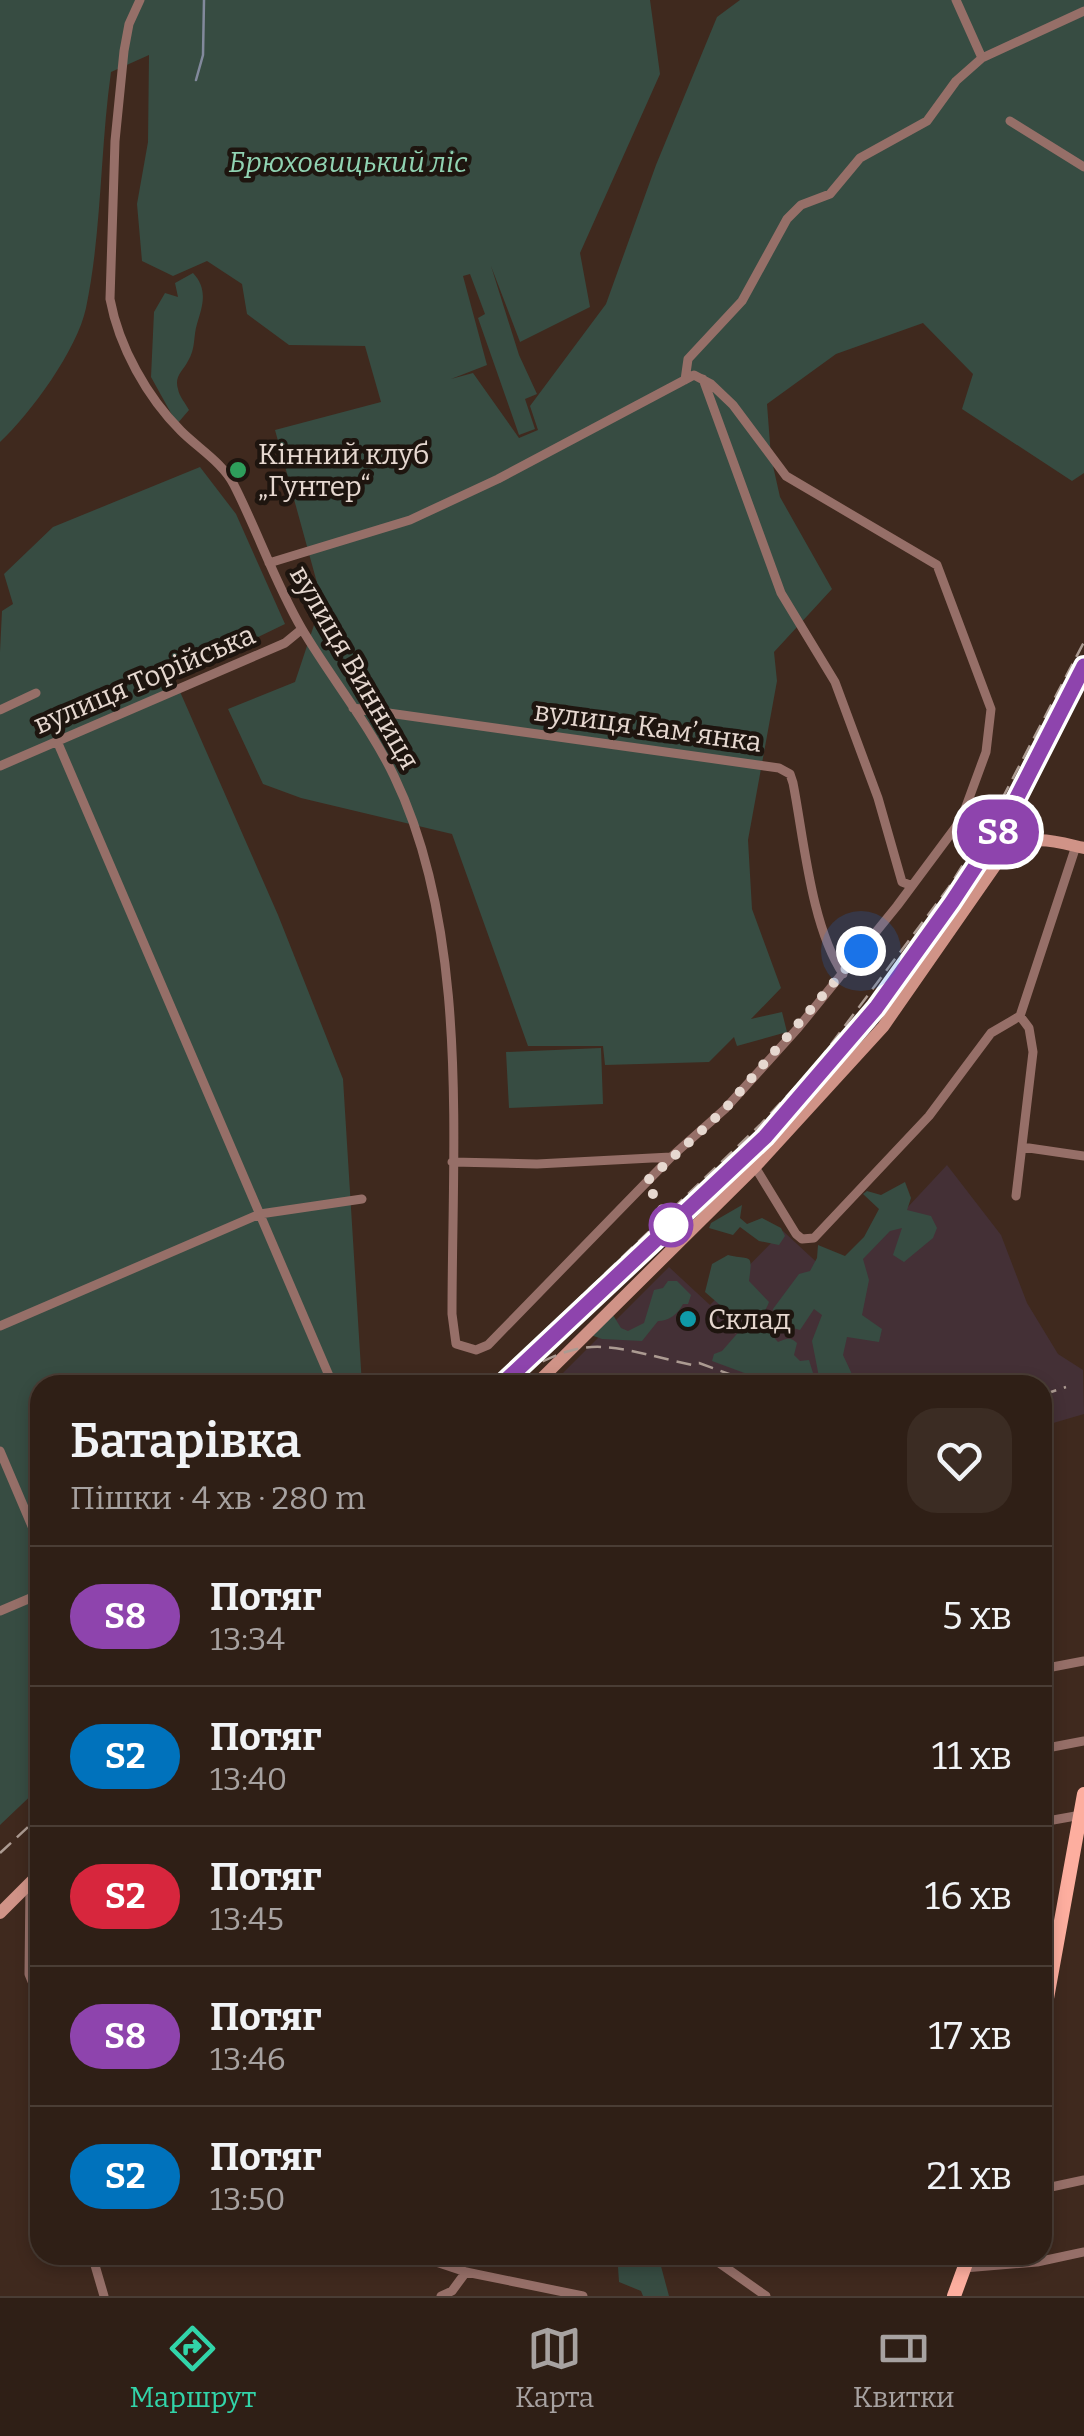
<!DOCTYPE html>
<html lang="uk">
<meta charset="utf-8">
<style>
:root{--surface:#2f1f16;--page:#3b2c23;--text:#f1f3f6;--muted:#a7a2a1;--line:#4a3d35;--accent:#32d4a9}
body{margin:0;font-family:Bitter,serif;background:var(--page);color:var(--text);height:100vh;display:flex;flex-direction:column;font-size:38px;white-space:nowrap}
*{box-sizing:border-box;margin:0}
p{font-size:32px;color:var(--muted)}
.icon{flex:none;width:55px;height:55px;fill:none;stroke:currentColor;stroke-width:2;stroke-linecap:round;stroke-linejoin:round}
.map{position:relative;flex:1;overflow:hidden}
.sheet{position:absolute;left:30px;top:1375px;width:1022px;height:890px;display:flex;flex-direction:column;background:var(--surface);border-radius:30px;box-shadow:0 5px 15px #0003,0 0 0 2px var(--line)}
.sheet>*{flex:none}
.badge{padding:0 20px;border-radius:32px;font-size:35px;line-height:65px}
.you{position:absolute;width:50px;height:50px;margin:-25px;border:8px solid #fff;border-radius:50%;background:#1a73e8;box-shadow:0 0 0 15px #1a73e833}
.map>.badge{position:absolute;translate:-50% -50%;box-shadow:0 0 0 5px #fff}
.round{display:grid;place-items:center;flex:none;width:105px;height:105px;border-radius:30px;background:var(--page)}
.summary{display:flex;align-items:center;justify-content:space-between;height:170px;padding:0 40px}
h1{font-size:48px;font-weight:600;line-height:75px}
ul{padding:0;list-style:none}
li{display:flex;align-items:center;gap:30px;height:140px;padding:0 40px;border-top:2px solid var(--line)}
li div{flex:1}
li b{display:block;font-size:38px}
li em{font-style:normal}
li .badge{min-width:110px;font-weight:700;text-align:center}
.menu{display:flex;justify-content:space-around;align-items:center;height:140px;border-top:2px solid var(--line);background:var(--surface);font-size:28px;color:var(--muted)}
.menu a{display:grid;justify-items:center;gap:5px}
.menu .active{color:var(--accent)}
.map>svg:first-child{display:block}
.industrial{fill:#443036}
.green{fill:#374c42}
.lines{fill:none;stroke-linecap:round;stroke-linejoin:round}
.stream{stroke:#82899c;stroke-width:2.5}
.minor{stroke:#966f68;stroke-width:9}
.secondary{stroke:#d09387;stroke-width:12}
.primary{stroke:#fdae9f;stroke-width:14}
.rail{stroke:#ac9b92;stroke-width:2.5;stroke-dasharray:15 8;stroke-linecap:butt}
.line-casing{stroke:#fff;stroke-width:22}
.line{stroke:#8e44ad;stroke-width:15}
.walk{stroke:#e6d8d0;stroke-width:10;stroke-dasharray:0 18}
.leisure-dot{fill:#2e9e5b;stroke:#1e150f;stroke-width:4}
.stop-dot{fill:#fff;stroke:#8e44ad;stroke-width:5}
.culture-dot{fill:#0f9aa8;stroke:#1e150f;stroke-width:4}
.labels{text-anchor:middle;stroke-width:9;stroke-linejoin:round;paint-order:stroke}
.park-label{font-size:28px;font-style:italic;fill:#90d3b2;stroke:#1e150f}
.poi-label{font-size:28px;fill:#e6d8d0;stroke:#1e150f;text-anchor:start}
.street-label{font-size:28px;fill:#e6d8d0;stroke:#1e150f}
</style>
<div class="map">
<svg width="1084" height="2296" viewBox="0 0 1084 2296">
<rect width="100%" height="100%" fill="#3f291e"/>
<path class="industrial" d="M947 1165 1001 1235 1027 1303 1058 1354 1083 1370 1084 1414 1043 1426 1042 1385H551L669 1267 710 1305 783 1231 838 1282Z"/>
<path class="green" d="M0 0H650L660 74 580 253 590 307 520 342 491 266 519 355 537 394 525 399 535 429 519 435 478 318 485 314 470 274 463 276 487 365 451 379 473 373 519 438 538 430 530 406 606 304 656 165 717 17 740 0H1084V473L1072 481 962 409 973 374 923 323 836 354 767 404 771 457 780 497 832 589 774 652 777 681 748 840 752 909 781 988 751 1019 782 1012 787 1032 737 1046 734 1037 709 1062 605 1065 603 1046H528L452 834 301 798 263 784 228 709 295 682 322 601 275 430 381 402 365 346 289 345 247 314 242 284 207 261 173 276 142 261 137 204 148 142 149 55 111 72C100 150 102 231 86 308 77 350 31 413 0 442Z
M193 273C208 289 203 305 197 324 193 337 196 348 188 361 183 371 174 376 178 389 179 396 186 404 189 410L177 424 151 377 154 312 165 293 178 297 175 283Z
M200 467 236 514 285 624 174 678 278 915 343 1079 362 1385H40V1787L0 1825V652L2 611 13 604 4 574 53 527Z
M601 1048 603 1104 509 1108 506 1052Z
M905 1182 911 1198 907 1210 931 1216 937 1228 933 1238 904 1262 893 1255 902 1228 890 1231 863 1259 869 1280 862 1315 882 1329 879 1342 847 1337 843 1355 857 1385H824L819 1377 812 1341 822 1315 814 1309 800 1330 775 1323 773 1309 799 1274 810 1271 817 1258 818 1245 845 1256 864 1237 879 1209 863 1194 867 1191 881 1195Z
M742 1205 740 1218 747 1224 762 1218 781 1228 785 1236 779 1245 759 1241 740 1227 733 1235 709 1228 711 1223Z
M728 1255C751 1261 753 1251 749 1281L769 1302C763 1319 753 1321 736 1319L705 1292 712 1264Z
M668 1281H677L691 1295 688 1304H683C678 1314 669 1321 658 1321L642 1341 602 1339 591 1335 613 1315 621 1328 628 1331 644 1323 654 1290 663 1288Z
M743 1327 769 1332 778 1342C786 1339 790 1336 797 1343L794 1355 800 1361 809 1360 813 1373 807 1385H777L712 1361 714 1354 722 1351Z
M636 2255H658L669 2296H643L641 2291 619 2282 618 2267 628 2257Z"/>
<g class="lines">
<path class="stream" d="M196 80 203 55 204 0"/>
<path class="minor" d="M140 0 129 24 124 51 115 141 110 299C119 347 147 397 181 431 198 448 223 463 234 485 258 532 275 583 302 629 331 678 369 724 394 776 470 933 452 1144 452 1314L456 1344 476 1350 488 1345 671 1157 725 1109 798 1028 897 906 961 820 986 752 991 709 937 565 786 476 733 405 711 384 694 375 498 479 410 520 269 563
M956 0 982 58
M1010 121 1084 167
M703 379 781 593 835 682 878 798 902 882 910 885
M685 380 688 359 742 301 787 219 801 205 830 194 860 158 927 121 956 81 982 58 1084 11
M353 708 779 768 790 774 793 783C804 839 811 926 843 974
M0 710 36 693
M57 741 333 1385
M0 766 285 643 302 629
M1022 1147 1084 1156
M452 1162 537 1164 671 1157
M755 1167 796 1234 802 1239 814 1238 929 1116 991 1033 1020 1016 1076 846
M1016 1196 1033 1052 1029 1028 1020 1016
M0 1326 260 1214 362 1199
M0 1451 40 1545
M0 1611 40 1594
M1042 1669 1084 1661
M1042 1749 1084 1741
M1042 1822 1081 1815
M30 1883 29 1974 40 2001
M1042 2189 1084 2180
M92 2255 104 2296
M415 2255 466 2272 583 2296
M708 2255 766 2296
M964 2268 1037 2262 1084 2252
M441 2296 452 2291 466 2272"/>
<path class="secondary" d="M535 1385 755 1167 883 1027 1004 853C1031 833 1053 841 1084 848
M0 1913 40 1873"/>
<path class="primary" d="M1042 2026 1084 1794
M954 2296 969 2255"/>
<path class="rail" d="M489 1385 760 1125 814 1067 949 887 991 820 1084 642
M503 1385C586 1330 602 1345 692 1365L699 1363 759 1385
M1042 1395 1066 1387
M0 1853 40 1816"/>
</g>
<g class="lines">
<g class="line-casing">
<path id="line" d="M501 1385 765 1137 876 1008 952 902 1004 823 1084 666"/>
</g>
<use href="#line" class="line"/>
<path class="walk" d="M671 1225 646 1182 725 1109 861 951"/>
</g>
<circle class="leisure-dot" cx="238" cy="470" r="10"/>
<circle class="stop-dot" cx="671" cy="1225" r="20"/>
<circle class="culture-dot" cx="688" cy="1319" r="10"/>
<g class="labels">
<g class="park-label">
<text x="348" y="172">Брюховицький ліс</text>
</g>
<g class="poi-label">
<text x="258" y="464">Кінний клуб<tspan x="258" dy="32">„Гунтер“</tspan></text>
<text x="708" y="1329">Склад</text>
</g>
<g class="street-label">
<text transform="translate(355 667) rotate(60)" y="10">вулиця Винниця</text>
<text transform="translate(144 679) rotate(-23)" y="10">вулиця Торійська</text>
<text transform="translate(648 726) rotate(8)" y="10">вулиця Камʼянка</text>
</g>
</g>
</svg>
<div class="you" style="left:861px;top:951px"></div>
<b class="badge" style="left:998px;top:832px;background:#8e44ad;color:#fff">S8</b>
<section class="sheet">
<div class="summary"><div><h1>Батарівка</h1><p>Пішки · 4 хв · 280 m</p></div><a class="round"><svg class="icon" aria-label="heart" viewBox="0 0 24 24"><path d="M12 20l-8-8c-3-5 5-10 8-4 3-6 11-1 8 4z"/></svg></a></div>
<ul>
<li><span class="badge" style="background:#8e44ad;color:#fff">S8</span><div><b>Потяг</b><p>13:34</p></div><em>5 хв</em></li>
<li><span class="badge" style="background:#0072bc;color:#fff">S2</span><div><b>Потяг</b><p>13:40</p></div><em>11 хв</em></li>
<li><span class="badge" style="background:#d7263d;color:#fff">S2</span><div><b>Потяг</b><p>13:45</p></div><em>16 хв</em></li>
<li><span class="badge" style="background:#8e44ad;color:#fff">S8</span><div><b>Потяг</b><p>13:46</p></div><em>17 хв</em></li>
<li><span class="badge" style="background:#0072bc;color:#fff">S2</span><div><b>Потяг</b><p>13:50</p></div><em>21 хв</em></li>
</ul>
</section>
</div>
<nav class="menu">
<a class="active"><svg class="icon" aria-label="directions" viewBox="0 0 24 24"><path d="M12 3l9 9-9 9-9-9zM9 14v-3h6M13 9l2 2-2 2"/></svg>Маршрут</a>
<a><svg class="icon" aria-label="map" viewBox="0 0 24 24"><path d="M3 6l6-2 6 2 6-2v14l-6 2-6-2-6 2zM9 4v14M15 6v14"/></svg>Карта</a>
<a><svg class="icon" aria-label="tickets" viewBox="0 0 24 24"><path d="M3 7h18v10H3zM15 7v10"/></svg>Квитки</a>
</nav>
